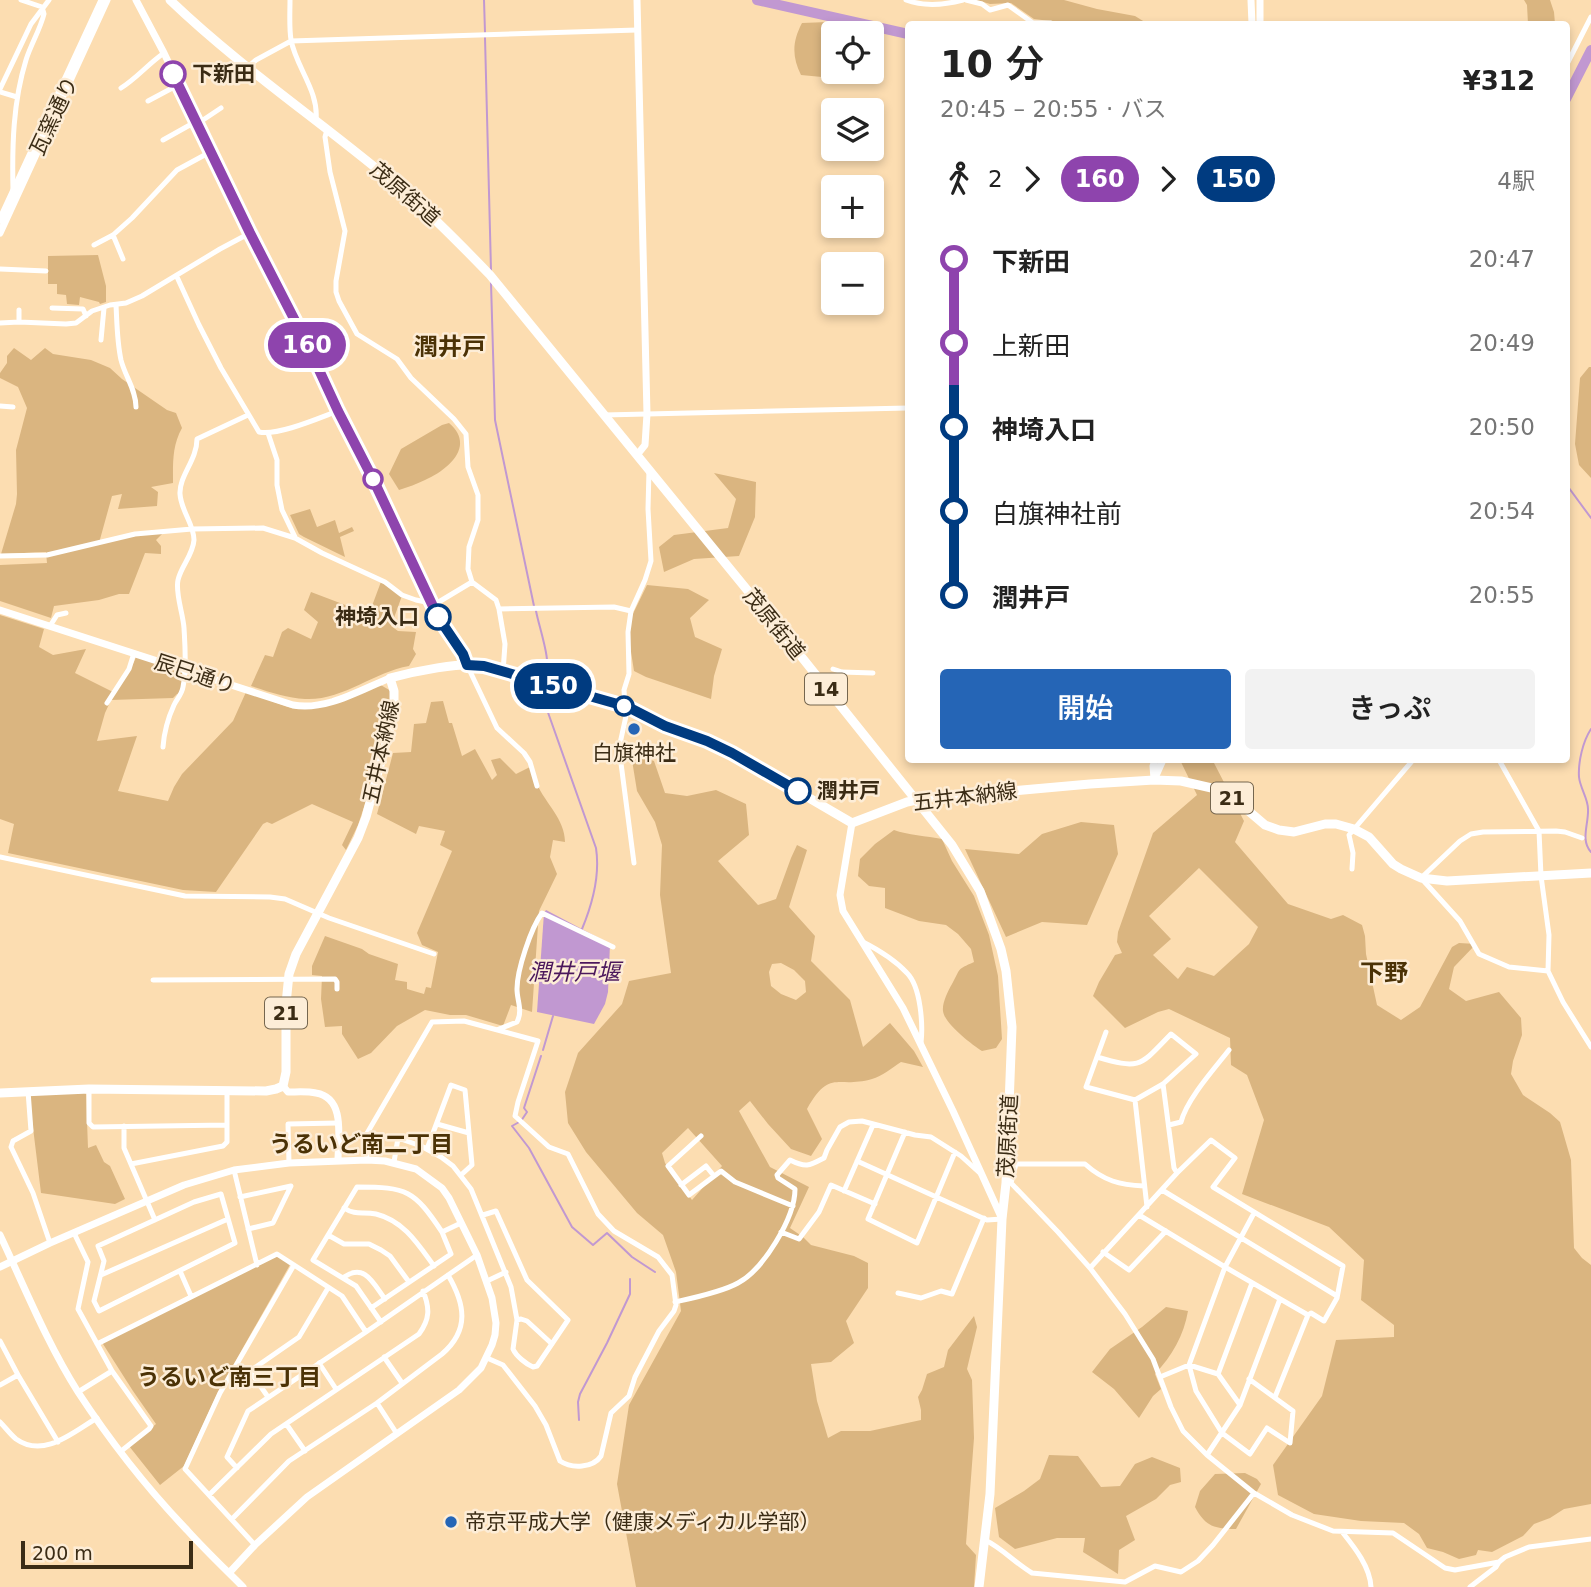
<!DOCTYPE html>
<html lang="ja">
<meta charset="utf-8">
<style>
:root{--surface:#fff;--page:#f2f2f2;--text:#222;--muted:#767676;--accent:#2565b6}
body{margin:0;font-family:"DejaVu Sans","Noto Sans JP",sans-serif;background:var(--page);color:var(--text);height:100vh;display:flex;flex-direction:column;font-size:26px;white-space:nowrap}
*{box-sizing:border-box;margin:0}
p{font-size:23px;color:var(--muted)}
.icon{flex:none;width:38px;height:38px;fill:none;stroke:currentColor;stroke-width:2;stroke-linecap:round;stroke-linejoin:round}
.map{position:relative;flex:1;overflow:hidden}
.drawer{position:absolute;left:905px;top:21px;width:665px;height:742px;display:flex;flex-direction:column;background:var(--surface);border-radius:7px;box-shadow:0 4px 10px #0003}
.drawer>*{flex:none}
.badge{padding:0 14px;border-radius:23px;font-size:24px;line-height:46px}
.buttons{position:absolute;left:821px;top:21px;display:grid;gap:14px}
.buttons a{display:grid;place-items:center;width:63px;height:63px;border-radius:7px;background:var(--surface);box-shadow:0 4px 10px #0003;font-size:35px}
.scale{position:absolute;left:21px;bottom:18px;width:172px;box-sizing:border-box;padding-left:7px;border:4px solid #3b2c15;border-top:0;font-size:19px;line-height:24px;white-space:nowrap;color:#3b2c15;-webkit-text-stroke:5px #fdedd7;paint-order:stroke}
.map>.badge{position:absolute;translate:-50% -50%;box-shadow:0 0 0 4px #fff}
.legs{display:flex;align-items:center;gap:10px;height:77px;padding:0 35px;font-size:23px}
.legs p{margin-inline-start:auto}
.headline{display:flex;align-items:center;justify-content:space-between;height:119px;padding:0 35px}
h1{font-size:38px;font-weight:600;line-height:52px}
.action{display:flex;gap:14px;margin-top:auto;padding:14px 35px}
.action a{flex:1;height:80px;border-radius:7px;background:var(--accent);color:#fff;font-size:28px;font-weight:600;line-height:80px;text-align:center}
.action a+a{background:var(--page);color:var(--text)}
ul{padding:0 35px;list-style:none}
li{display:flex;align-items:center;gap:24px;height:84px;font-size:26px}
li i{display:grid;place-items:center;width:10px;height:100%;margin:0 9px;background:currentColor}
li i::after{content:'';width:18px;height:18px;margin:-9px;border:5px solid;border-radius:50%;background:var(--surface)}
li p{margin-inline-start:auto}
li:first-child i{background:linear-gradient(#0000 50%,currentColor 0)}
li:last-child i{background:linear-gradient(currentColor 50%,#0000 0)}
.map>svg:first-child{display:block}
.green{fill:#dab580;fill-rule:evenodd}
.water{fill:#c198d1}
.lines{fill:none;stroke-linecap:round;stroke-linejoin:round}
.stream{stroke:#c198d1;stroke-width:2}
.river{stroke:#c198d1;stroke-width:10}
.minor{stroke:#fff;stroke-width:5}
.tertiary{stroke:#fff;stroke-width:7}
.primary{stroke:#fff;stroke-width:9}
.line-1-casing{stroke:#fff;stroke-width:16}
.line-2-casing{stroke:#fff;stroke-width:16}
.line-1{stroke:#8e44ad;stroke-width:10}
.line-2{stroke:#003b80;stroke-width:10}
.stop-1-dot{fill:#fff;stroke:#8e44ad;stroke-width:3.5}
.stop-2-dot{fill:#fff;stroke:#003b80;stroke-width:3.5}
.poi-dot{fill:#2565b6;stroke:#fdedd7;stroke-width:2.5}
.labels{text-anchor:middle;stroke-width:5;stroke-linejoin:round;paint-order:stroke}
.shield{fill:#fdedd7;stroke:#75664f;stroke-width:2}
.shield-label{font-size:19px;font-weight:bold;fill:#3b2c15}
.stop-label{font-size:21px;font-weight:bold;fill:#3b2c15;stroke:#fdedd7;text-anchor:start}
.street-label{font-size:21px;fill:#3b2c15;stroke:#fdedd7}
.poi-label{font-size:21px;fill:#3b2c15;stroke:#fdedd7}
.water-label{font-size:23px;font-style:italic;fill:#4b185c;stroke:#fdedd7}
.neighbourhood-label{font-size:23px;font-weight:bold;fill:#4b3206;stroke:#fdedd7}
.quarter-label{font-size:24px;font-weight:bold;fill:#4b3206;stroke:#fdedd7}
</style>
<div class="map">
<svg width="1591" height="1587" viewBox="0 0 1591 1587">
<rect width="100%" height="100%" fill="#fcddb1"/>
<path class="green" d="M965 0H1064L1097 9 1135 16 1148 24H1062L1058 22 1034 19 1011 3 990 4 980 1Z
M1524 0H1550L1554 12 1555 24H1528L1527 5Z
M828 22 857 29 863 33H833V72H836L822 77 801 75C792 57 792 42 802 23Z
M98 255 106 286V302L100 304 99 302 80 297 79 305 67 304 66 295 57 294V284H48V256Z
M14 348 31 360 45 348 53 354 91 360 110 368 122 379 167 410 176 413 182 428C172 446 173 463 173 483L151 487 158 492 157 506 118 509 122 494 112 496 99 543 166 530 156 540 161 546V554L145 553 129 594H119L99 600 54 606 51 618 0 601V565L47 563 46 552 1 554 16 504 17 494 16 450 27 408 18 387 0 378V373L7 363V356Z
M1589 367H1591V478L1579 465 1575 444 1580 378Z
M449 423C476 446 448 470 425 480 417 484 408 487 399 490L389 474 401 449 442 425Z
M714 473 756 482 755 517 739 556 694 559 664 572 659 547 674 535 728 528 736 499Z
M310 509 317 527 335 520 339 533 352 527 354 531 340 537 345 557 304 537 299 534 290 515Z
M382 579 403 593 391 626 398 631 416 632 413 649 416 654 409 666C374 672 342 701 305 699 287 698 269 692 251 686L265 655 273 657 282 632 288 628 311 639 318 622 304 610 311 592 369 614Z
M647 585 688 589 709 600 690 618 695 637 722 649 714 676 711 699 646 677 634 671 627 626Z
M0 615 44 629 39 647 53 655 86 649 75 673 115 693 134 662 136 657 185 673 180 693 177 694 173 698 111 700 105 713 97 741 137 736 118 791 168 801 174 787 182 774 233 721 246 692 288 707 299 709 379 684 391 691 390 713 367 798 358 825 346 850 342 845 353 822 312 804 272 824 267 822 263 824 216 892 183 890 8 853 14 824 0 819Z
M443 701 449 723H452L462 756 475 749 492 780 497 775 491 760 500 758 516 774 532 766C533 772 534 778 537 784 545 803 565 819 565 842L553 840 550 857 557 874 539 911 532 1012 511 1005 503 1026 466 1015H450L425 1010 397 1026 371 1053 358 1059 342 1034V1026L325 1027 321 999 322 976 312 975V966L325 936 362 949 369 954 398 964 395 980 407 982V989L424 994 426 987 431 988 438 952 422 945 417 933 452 851 440 845 445 831 419 826 416 834 377 814 393 753 411 752 414 724 426 723 431 702Z
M631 754 654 761 665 793 687 796 716 790 746 804 749 835 718 861 758 905 776 899 791 858 797 845 807 850 789 907 815 936 811 961 850 1000 863 1047 890 1023 914 1051 923 1067 901 1062C892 1068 882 1076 872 1079 837 1089 830 1068 807 1109L822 1139 811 1156 791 1149 768 1124 750 1101 739 1111 770 1167 809 1187 790 1228 803 1237 811 1245 854 1256 868 1263V1288L846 1321 854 1343 831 1362 811 1364 817 1401 828 1438 841 1431H870L921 1420V1410L918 1397 922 1390 927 1374 944 1367 948 1350 974 1316 977 1327 967 1369 972 1380 974 1438 966 1544 976 1555 974 1587H636L617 1484 629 1405 681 1311 676 1272 663 1235 637 1213 586 1152 568 1123 565 1092 578 1053 622 1004 629 981 671 973 660 895 662 845 655 822 637 791ZM781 963 794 970 805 981 806 992 796 1000 781 994 771 986 769 972 772 964ZM688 1128 722 1166 692 1200 665 1163 662 1153Z
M1180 760H1217L1214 763 1244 821 1235 842 1288 904 1331 919 1343 915 1362 925 1365 936 1366 954 1377 1005 1401 1020 1420 1007 1452 947 1459 943 1476 944 1454 967 1449 989 1466 1001 1499 992 1521 1018 1522 1035 1513 1061 1511 1074 1523 1095 1550 1113 1560 1122 1571 1160 1574 1248 1582 1258 1591 1265V1504L1564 1509 1550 1518 1534 1524 1523 1536 1492 1552 1478 1550 1476 1555 1459 1559 1443 1552 1427 1548 1419 1534 1404 1523 1361 1521 1314 1514 1278 1495 1273 1465 1322 1396 1336 1340 1394 1337V1325L1361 1300 1364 1260 1329 1227 1242 1194 1264 1120 1247 1075 1231 1065 1230 1038 1169 1009 1158 1012 1125 1028 1093 996 1099 982 1115 955 1122 953 1117 942 1118 932 1153 833 1197 795ZM1199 868 1258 927 1249 944 1214 976 1187 967 1178 979 1153 955 1171 939 1149 916Z
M1081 822 1114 825 1118 854 1087 925 1042 922 1006 937 965 849 1019 854 1042 834Z
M894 830C907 835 927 836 942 839L952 861 974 896 989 935 998 976 1002 1039 996 1048 982 1051C971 1044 944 1023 943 1011 942 1003 948 991 952 984 961 968 956 970 974 962L971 949 958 934 946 925 919 921 885 908V888L869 886 858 876 860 859 875 844Z
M84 1091 86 1094 88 1148 96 1145 104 1162 110 1166 125 1199 115 1204 41 1193 29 1095Z
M277 1253 291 1263 218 1392 184 1466 160 1485 129 1446 156 1424 133 1391 103 1344 104 1341Z
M1166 1307 1188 1311C1184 1335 1172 1356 1155 1374L1161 1389 1153 1396 1139 1418 1114 1389 1092 1372 1110 1349 1142 1327Z
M1049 1455 1078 1456 1101 1487 1120 1486 1135 1464 1152 1457 1180 1468 1181 1482 1170 1485 1156 1499 1126 1516 1135 1540 1119 1550 1118 1574 1083 1552 1085 1538H1057L1015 1549 999 1537 995 1508 1024 1491 1040 1479Z
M1245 1473 1257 1479 1261 1484 1236 1529C1214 1529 1205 1526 1195 1507L1200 1491 1215 1474Z"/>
<path class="water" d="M546 910 610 944 608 992 605 1004 594 1024 537 1012 544 913Z"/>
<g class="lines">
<path class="stream" d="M484 0 485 32
M485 38 491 270
M491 283 495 420 534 606
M1566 484 1591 518
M536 611C540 631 552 662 546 681
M544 686 542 696 545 704 596 848C600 874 592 905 582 929
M1591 729C1583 741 1578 762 1579 777 1580 788 1588 798 1588 809 1589 823 1580 840 1591 852
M543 1050 553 1016
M541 1056 524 1108 527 1112 521 1121 512 1126 529 1148 572 1227 593 1245 607 1233 632 1257 655 1272
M579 1420 578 1402 580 1394 607 1343 630 1294V1279"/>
<path class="river" d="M757 0 908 34
M1566 99 1591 50"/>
<path class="minor" d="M290 0C290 13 289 27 291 40 296 67 319 91 316 120
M906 0C925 7 944 5 963 0
M966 0 982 4 990 10 1008 5 1033 23H1051L1054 24
M1566 66 1591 17
M248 67 256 60 291 41 637 30
M121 88C137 78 148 64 164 53
M0 89 31 24 49 0
M0 92 17 97
M148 101 178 85
M197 124 221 108
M327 130 325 137 330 172 345 231 336 281V292L339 301 357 334 397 359 411 378 454 419 466 434 468 467 478 495V520L469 547 468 569 472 582 496 600 499 609 505 644 503 672
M163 140 197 121
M13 190C12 146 13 102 26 60 31 44 40 30 44 14L42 7 21 0
M113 235 123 259
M94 245 113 235 132 218 177 170 212 151
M0 269 46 271
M177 277 199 325 221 368 259 432C278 436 319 418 338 411
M116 305C117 323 117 342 121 360 125 376 136 390 136 407
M52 308 83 309 86 316
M19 322V310
M0 323 19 322 66 324 76 323 92 311 110 305 126 303 142 296 220 249 250 233
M101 340 104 308
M0 406 13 407
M604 415 908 408
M268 433 277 460V485L282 510 295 537
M0 556 47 555 135 534 192 529 263 528 295 538 322 553 385 582 402 595 416 600 431 603
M432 606 472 582
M499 609 614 607 631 611
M50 626 57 615 66 613
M467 665 497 728 524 753 530 762 537 786
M833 669 842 672 873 673
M107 703 129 669 134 653
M625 706 624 690 629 674 628 632 631 611 645 580 651 561 648 509 649 470
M628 707 619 748 634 863
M163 747C164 733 168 718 174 705 177 699 182 694 183 687 187 668 185 646 184 628 183 613 175 593 178 580 181 566 193 555 194 540 194 524 181 511 180 494 179 476 197 460 197 439L248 415
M1499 760 1539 831 1541 876 1549 935 1548 971 1563 1002 1591 1047
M0 857 185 896 270 897 285 899 329 918 434 954
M1352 869 1353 853 1349 835 1413 760
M861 941C877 949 895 960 907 973 921 987 923 1025 921 1043
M1548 971 1509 967 1479 954 1460 921 1421 878 1460 841 1471 834 1483 832 1556 831 1565 832 1582 838
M153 980 335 979 337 982V989
M499 1029 517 1022C523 1010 517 1001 517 989 517 970 531 928 542 913L613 947
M1097 1057C1141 1070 1140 1066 1171 1034L1196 1054 1163 1084 1135 1100 1086 1087 1106 1032
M1163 1084 1174 1168 1177 1173
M89 1089V1123L93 1127 227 1125
M28 1091 31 1131 13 1141 11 1147 33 1193 50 1243
M1135 1100 1147 1207
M437 1124 469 1133
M1169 1125 1181 1122C1187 1099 1214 1069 1229 1050
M124 1126V1148L155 1220
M905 1132 868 1219 917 1243 955 1152
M701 1136 668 1166 689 1195 721 1171 735 1182 793 1206
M427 1149 451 1085 465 1090 472 1165 461 1175
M367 1160 366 1135 432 1022 464 1021 538 1041 518 1102 515 1116 549 1147 568 1154 598 1214 614 1231 658 1257 672 1275 676 1305 674 1311 659 1331 635 1377 629 1396 611 1413 601 1456C593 1468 572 1469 560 1461L546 1425 535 1406 503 1365 487 1358
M857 1161 987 1220 1002 1219
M394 1162 398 1138 421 1146 441 1157 453 1166 471 1189 511 1287 517 1320 513 1349C516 1356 526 1364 533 1367L537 1366 568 1320 527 1280 496 1211 483 1215
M289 1163 288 1124 338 1123
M131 1164 223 1146 227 1142V1090
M234 1170 257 1265
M1011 1183 1058 1232 1090 1268 1125 1314 1153 1359 1171 1407 1183 1431 1207 1455 1254 1493 1292 1515 1333 1531 1393 1533 1445 1568 1455 1570 1499 1562
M1011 1183 1016 1164H1085C1104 1181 1120 1185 1144 1186
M681 1185 706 1166 714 1176
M1162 1190 1337 1296
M844 1191 873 1125
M221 1194 235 1243 99 1311 94 1301 104 1261 98 1246 194 1202Z
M240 1197 291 1186 273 1223 248 1229
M344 1208C356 1216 363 1211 376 1214 404 1221 418 1244 434 1266
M781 1232 799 1239 819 1212 831 1185 875 1204
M74 1233 88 1262 78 1309 112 1371 151 1426 149 1429 120 1452
M328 1235 344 1244H369L381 1250 390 1256 409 1282
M1103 1252 1129 1270 1166 1231
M1090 1268 1177 1173 1211 1140 1235 1158 1213 1187 1343 1266 1337 1298 1324 1321 1311 1313 1308 1315 1225 1267 1139 1215
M180 1271 191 1296
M101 1275 228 1219
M344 1277C365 1263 373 1283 385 1299
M487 1281 506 1272
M898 1293 921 1298 941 1291 952 1294 984 1218
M675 1302C693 1298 722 1292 738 1283 763 1270 795 1218 795 1189L778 1178 777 1175 790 1160C806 1168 809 1166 824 1158L827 1150 840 1127 849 1122 862 1121 915 1135 931 1137 961 1156 982 1175
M371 1308 451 1254 442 1232
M517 1320 521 1319 527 1321 552 1344
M381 1322 356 1286 313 1260 357 1187C407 1187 414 1190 442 1232L461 1223
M0 1341 18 1375 58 1442
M97 1344 277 1254 342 1296 366 1332
M384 1357 402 1383
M319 1363 336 1389
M237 1364 250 1371 268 1397
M250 1371 299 1337 328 1288
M1218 1374 1252 1283
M1160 1377 1189 1365 1218 1374 1240 1405
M1249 1379 1293 1411 1290 1443 1267 1428 1250 1454 1222 1433 1196 1391 1189 1365 1225 1267 1254 1213
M0 1385 18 1375
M78 1392 112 1371
M1275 1397 1308 1315
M377 1403 397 1434
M0 1422C5 1427 10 1434 16 1439 44 1459 73 1432 97 1418
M287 1425 305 1451
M1207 1455 1240 1405 1280 1299
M237 1468 227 1457 248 1411 366 1332 477 1255
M209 1495 271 1434 419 1334C430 1319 430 1308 423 1291
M232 1519 289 1461 377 1403 442 1354C470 1330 465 1304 448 1275
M1343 1533C1355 1548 1370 1567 1371 1587
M985 1540C1002 1548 1015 1563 1032 1573L1125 1582 1155 1566 1181 1572 1198 1561 1213 1545 1254 1493
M255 1545 185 1469 220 1393 294 1265
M1470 1587 1496 1567 1499 1562 1505 1557 1529 1547 1591 1539"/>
<path class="tertiary" d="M136 0 164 53 250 233 318 368 338 411 373 479 432 606 463 654 467 665
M1251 0 1252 24
M1260 0V24
M0 220 102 0
M0 233 107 0
M637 455 645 445 647 414 637 0
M0 610 293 705C326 711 360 690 390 678
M1154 779 1153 766 1155 760
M1154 780 1163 760
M852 823 840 895 843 911 903 1008 953 1111 1002 1219
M283 1086 288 1092C297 1092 307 1091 316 1093 346 1098 338 1138 338 1161
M0 1235C25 1288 47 1343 78 1392 110 1441 147 1488 187 1530 205 1550 224 1568 243 1587
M0 1267 50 1243 184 1185 234 1170 289 1163 367 1160 385 1161 416 1169 442 1188 449 1198 477 1255 492 1298 496 1323 495 1335 492 1345 481 1368 459 1390 307 1497 255 1545 229 1573"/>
<path class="primary" d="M170 0C243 70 329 127 406 193 436 219 463 247 490 275L792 645 952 845 980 891 1001 949 1006 971 1012 1027 1006 1183 1002 1219 990 1494 979 1587
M0 1093 89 1089 266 1091 276 1089 283 1086 286 1072V1004L289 974 296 954 358 838 366 817 394 713V691L390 678C412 672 463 661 484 666L628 707 665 726 707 741 732 753 852 823 907 802 931 797 969 798 1012 791 1090 784 1154 780 1181 781 1216 789 1238 802 1265 825 1279 830 1294 832 1325 824H1336L1354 829 1369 837 1393 864 1401 869 1421 878 1447 881 1591 873"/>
</g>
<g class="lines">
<g class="line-1-casing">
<path id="line-1" d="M173 74 250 233 308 346 338 411 373 479 438 617"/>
</g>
<g class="line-2-casing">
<path id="line-2" d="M438 617 463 654 467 665 484 666 628 707 665 726 707 741 732 753 798 791"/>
</g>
<use href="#line-1" class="line-1"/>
<use href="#line-2" class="line-2"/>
</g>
<g class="stop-1-dot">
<circle cx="173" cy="74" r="12"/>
<circle cx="373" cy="479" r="9"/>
</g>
<g class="stop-2-dot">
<circle cx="438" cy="617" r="12"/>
<circle cx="624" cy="706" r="9"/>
<circle cx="798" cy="791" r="12"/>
</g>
<g class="poi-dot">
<circle cx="634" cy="729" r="7"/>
<circle cx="451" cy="1522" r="7"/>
</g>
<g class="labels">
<g class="shield">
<rect x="805" y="673.5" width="42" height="31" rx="5"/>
<rect x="1211" y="782.5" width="42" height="31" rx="5"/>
<rect x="265" y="997.5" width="42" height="31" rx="5"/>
</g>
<g class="shield-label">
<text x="826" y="696">14</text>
<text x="1232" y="805">21</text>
<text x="286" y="1020">21</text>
</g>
<g class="stop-label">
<text x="192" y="81">下新田</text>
<text x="419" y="624" text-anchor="end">神埼入口</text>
<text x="817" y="798">潤井戸</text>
</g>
<g class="street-label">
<text transform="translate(54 116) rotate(-65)" y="7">瓦窯通り</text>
<text transform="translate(405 194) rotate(41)" y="7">茂原街道</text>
<text transform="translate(774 624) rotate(51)" y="7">茂原街道</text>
<text transform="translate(195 674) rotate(18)" y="7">辰巳通り</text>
<text transform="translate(381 752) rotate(-78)" y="7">五井本納線</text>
<text transform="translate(965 797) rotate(-7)" y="7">五井本納線</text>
<text transform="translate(1008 1136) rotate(-87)" y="7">茂原街道</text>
</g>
<g class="poi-label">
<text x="634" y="760">白旗神社</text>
<text x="465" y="1529" text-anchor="start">帝京平成大学（健康メディカル学部）</text>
</g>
<g class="water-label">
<text x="574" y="980">潤井戸堰</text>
</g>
<g class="neighbourhood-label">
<text x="361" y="1152">うるいど南二丁目</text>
<text x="229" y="1385">うるいど南三丁目</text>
</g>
<g class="quarter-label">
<text x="450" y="355">潤井戸</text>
<text x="1384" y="981">下野</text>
</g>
</g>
</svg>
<div class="buttons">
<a><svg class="icon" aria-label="locate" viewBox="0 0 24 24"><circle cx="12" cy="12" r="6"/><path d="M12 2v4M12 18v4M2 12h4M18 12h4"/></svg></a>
<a><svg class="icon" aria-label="layers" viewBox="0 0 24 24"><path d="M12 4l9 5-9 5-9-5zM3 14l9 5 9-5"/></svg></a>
<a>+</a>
<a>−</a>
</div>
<div class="scale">200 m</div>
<b class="badge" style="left:307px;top:345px;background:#8e44ad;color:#fff">160</b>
<b class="badge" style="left:553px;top:686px;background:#003b80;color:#fff">150</b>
<section class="drawer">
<div class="headline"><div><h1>10 分</h1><p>20:45 – 20:55 · バス</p></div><b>¥312</b></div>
<div class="legs"><svg class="icon" aria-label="walk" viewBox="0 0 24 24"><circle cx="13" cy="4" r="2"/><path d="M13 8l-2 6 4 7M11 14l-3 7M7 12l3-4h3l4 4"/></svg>2<svg class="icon" aria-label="forward" viewBox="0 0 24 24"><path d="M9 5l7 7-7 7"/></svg><b class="badge" style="background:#8e44ad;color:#fff">160</b><svg class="icon" aria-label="forward" viewBox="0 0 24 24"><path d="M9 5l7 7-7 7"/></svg><b class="badge" style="background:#003b80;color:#fff">150</b><p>4駅</p></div>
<ul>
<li><i style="color:#8e44ad"></i><b>下新田</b><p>20:47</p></li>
<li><i style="color:#8e44ad"></i><span>上新田</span><p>20:49</p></li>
<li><i style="color:#003b80"></i><b>神埼入口</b><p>20:50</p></li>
<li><i style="color:#003b80"></i><span>白旗神社前</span><p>20:54</p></li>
<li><i style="color:#003b80"></i><b>潤井戸</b><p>20:55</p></li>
</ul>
<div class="action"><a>開始</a><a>きっぷ</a></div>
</section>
</div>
